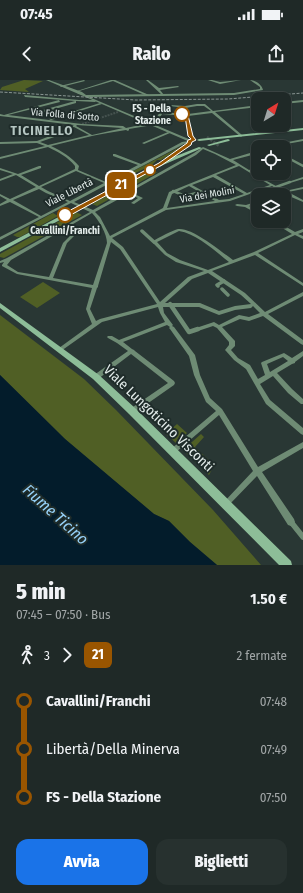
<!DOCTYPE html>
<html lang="it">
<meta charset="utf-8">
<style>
:root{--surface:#1f2927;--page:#27312f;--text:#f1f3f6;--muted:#a1a6a7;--line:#3c4544;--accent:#1a73e8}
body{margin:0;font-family:"Fira Sans Condensed",sans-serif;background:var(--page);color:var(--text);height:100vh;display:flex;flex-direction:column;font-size:15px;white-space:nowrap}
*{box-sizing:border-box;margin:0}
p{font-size:13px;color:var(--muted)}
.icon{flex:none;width:22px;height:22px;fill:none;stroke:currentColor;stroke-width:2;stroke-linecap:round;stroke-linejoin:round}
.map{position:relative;height:485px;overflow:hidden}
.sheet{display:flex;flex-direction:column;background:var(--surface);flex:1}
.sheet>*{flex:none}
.badge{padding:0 8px;border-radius:6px;font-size:14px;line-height:26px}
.needle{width:26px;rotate:38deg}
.tools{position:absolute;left:251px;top:12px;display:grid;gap:8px}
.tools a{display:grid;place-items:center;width:40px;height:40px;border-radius:8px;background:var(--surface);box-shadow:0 1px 3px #0004,0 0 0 1px var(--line);font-size:20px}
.map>.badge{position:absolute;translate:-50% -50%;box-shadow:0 0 0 2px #fff}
.legs{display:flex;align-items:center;gap:6px;height:44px;padding:0 16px;font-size:13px}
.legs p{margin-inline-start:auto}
.summary{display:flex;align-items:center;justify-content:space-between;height:68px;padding:0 16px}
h1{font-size:22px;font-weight:800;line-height:30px}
.button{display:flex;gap:8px;margin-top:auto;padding:8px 16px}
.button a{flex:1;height:46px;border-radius:12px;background:var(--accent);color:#fff;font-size:16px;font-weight:800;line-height:46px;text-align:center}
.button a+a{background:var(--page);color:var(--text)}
ul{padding:0 16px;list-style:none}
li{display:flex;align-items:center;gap:14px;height:48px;font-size:15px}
li i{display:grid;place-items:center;width:6px;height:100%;margin:0 5px;background:currentColor}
li i::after{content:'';width:10px;height:10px;margin:-5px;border:3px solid;border-radius:50%;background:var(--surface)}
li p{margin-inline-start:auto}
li:first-child i{background:linear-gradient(#0000 50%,currentColor 0)}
li:last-child i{background:linear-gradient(currentColor 50%,#0000 0)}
.status{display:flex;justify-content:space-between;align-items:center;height:28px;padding:0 20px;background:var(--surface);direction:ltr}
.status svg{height:11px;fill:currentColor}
header{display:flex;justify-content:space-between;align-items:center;height:52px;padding:0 16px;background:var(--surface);font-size:18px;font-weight:800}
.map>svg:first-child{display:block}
.green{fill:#505f25}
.water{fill:#031c2b}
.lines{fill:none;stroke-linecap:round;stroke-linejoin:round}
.pedestrian-tunnel-far1{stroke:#45524f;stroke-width:2;stroke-dasharray:2 1;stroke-linecap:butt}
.pedestrian-tunnel{stroke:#45524f;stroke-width:2.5;stroke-dasharray:2.5 1.5;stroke-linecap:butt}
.pedestrian-far3{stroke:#6e8b74;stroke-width:2.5}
.pedestrian-far2{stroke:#6e8b74;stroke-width:3.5}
.pedestrian-far1{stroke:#6e8b74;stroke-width:4.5}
.pedestrian{stroke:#6e8b74;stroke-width:5.5}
.minor{fill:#6e8b74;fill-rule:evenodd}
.tertiary{fill:#6e8b74;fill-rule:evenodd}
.secondary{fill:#8dbd98;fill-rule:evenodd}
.rail{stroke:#899592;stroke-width:1;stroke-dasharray:3 1.5;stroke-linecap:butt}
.line-1{fill:#950;stroke:#fff}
.stop-1-dot{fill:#fff;stroke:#950;stroke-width:2}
.labels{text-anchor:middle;stroke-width:4;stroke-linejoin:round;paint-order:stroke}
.far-stop-label{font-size:10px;font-weight:bold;fill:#e3ecea;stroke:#1f2c2a;text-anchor:end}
.far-street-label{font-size:10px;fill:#e3ecea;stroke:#1f2c2a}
.far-district-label{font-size:13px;font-weight:bold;letter-spacing:1px;fill:#b5c6c2;stroke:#1f2c2a}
.near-street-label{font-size:14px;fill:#e3ecea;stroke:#1f2c2a}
.near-water-label{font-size:16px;font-style:italic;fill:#96d1f8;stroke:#1f2c2a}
</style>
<div class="status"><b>07:45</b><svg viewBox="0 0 49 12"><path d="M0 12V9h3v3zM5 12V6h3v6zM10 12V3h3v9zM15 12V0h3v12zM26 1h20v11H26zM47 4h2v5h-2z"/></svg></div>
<header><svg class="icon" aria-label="back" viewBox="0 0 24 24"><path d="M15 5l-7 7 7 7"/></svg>Railo<svg class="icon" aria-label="share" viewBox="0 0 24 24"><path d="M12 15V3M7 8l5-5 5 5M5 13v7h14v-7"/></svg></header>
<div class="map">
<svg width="303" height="485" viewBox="0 0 303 485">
<rect width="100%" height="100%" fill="#293734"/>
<path class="green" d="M24 0 43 1 25 9 29 12 0 10 2 7Z
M184 65 161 80H157L152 85 115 103 116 104 110 109 104 106Z
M158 92 97 126 92 124 144 95Z
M76 132 82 135 4 178 0 177V174Z
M53 133 58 136 20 157H17L13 155Z
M43 202 60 213 37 228 20 217Z
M0 235 84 299 116 330 213 430 261 485H217L190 462 169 441 154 434 65 359 0 295Z
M177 344 187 353 176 363 166 354Z
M201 354 204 357 195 367 214 385 209 395 183 370Z"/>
<path class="water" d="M0 295 65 359 154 434 169 441 190 462 217 485H0Z"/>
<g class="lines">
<path class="pedestrian-tunnel-far1" d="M82 44 118 32"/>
<path class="pedestrian-tunnel" d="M207 57 219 66"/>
<path class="pedestrian-far3" d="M290 79 303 86
M276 107 290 102
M173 111 185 116 200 112"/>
<path class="pedestrian-far2" d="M142 151 154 162
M218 206 217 205 224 201
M222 209 228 215"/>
<path class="pedestrian-far1" d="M170 224 189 252 198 249"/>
<path class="pedestrian" d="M291 442 303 457"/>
<path class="minor" d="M84 0 85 1 61 7 60 6Z
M111 0H115L149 15 147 16 113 1 79 11 80 14H78L77 11Z
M146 0H148L159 8 178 6 179 7 160 10 164 15 163 16Z
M208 0H212L220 2 241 0 220 4Z
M24 15 79 20H95L96 21 95 22 76 21V23L44 32H43V30L75 21 25 17Z
M59 20 60 22 8 35 82 44 123 46 126 48 154 42 164 25H170L185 26 197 24H205L213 31 258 25V27L215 32 242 55V56L241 57 212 33 188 36 192 56 195 60 193 61 190 56 185 36 162 34 156 44 153 45 129 49V50L128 51 126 50C114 52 101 54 92 56L51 66C62 71 71 77 79 86L78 90 106 102 138 85 113 76V74H115L141 84 182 62 189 61 190 62 184 64 74 122 93 130 194 73 203 67 230 79 250 73 258 69V71L252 75 233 80 249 90 258 87V89L252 91 263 98 271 95 268 93H273L275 94V96L265 100 285 111 303 107V109L288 112 303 120V122L289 116 272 106 230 121 166 130 112 158 123 167 160 222 188 197 204 191 176 182 165 175 153 163V161C158 158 173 150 178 149 192 147 222 172 233 180L254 172 292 154 271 141H276L295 152 303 149V152L298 154 303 156V159L295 155 258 173 303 203V206L255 175 212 191 245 213 265 232 303 212V216L268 234 303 260V265L301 264 263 236 249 241 240 239 222 247 235 261V266L231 270 238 278 250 285 258 299 265 295 261 283 262 282 284 273 292 278 303 271V276L295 282V283L292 284 277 293 292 309 303 319V324H301L288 313 273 296 260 304 270 320 303 348V355L301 354 266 324 246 289 234 280 226 271 225 270 229 265V262L217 248 213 246 198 251 195 249 196 248 214 242 219 245 239 235 249 237 260 233 253 226 251 228 235 230 219 235 199 227H163L164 233 173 245 172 246 174 247 195 275 200 295 210 318 222 329 258 387 303 362V368L262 392 294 439 295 442 294 445 291 446 288 445 257 396 228 426 226 428 222 424 224 422 253 391 219 335 175 373 173 374 171 373 170 371 171 369 216 331 206 322 194 295 189 276 170 249 169 248 170 247 167 245 123 262 132 269 134 270 135 271 174 301 175 303 174 305 134 333 132 334 130 333 129 331 130 329 168 303 131 274 98 299H94L93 297 94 295 128 271 117 263 108 258 107 257 108 256H112L119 260 165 242 160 233 158 227 102 242 61 271 59 270 58 269 59 268 92 244 86 229 92 208 17 194 2 186V185L4 182 0 183V181L7 178 90 132 71 123 0 160V157L39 137 10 122 0 126V124L7 120 0 116V114L10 119 36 107 16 95 0 101V99L13 94 0 90V88L18 94 39 86H41V88L21 95 39 106 75 89V86C68 77 58 72 48 67L0 79V77L45 66 37 63 0 64V62L37 61 58 53 74 45 0 36V34L4 35ZM170 26 185 28 197 26H204L211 31 188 34 186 32 185 33V34L163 32 166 27ZM77 45 122 48H123L92 55 76 46ZM74 47 89 55 48 65 40 62 60 55ZM203 69 215 74 236 85 169 112 163 128 110 156 100 137 95 132 128 114 138 118 131 123 134 124 143 118 130 112 196 75ZM239 86 270 105 247 113 216 95ZM76 91 104 103 70 121 48 111 41 107ZM213 97 244 114 229 119 219 120 192 105ZM189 106 215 121 167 128 172 114ZM39 109 46 113 68 122 41 136 13 120ZM92 133C99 140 107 154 107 163L93 205 53 198 67 163 74 156 72 155H71L63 163 49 197 18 192 7 185 11 180ZM179 151C197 154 215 171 229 182L208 190 180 180 167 173 157 162ZM111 162 120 169 157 224 100 239 96 241 90 229 97 208 98 207V206ZM208 193 241 215 251 224 235 226 219 231 200 223H165L192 199ZM283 277 288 281 270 292 267 284Z
M303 20V22L284 24V22Z
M100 23 102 24 51 40 49 39Z
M168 52 170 53 144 64 142 63Z
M303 59V61L270 67H263Z
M284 75 291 78 292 79 290 80 284 77Z
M303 97V99L290 103 288 102Z
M258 121V123L249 126 258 131V134L245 127 237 126 235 125 237 124 246 125Z"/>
<path class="tertiary" d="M46 0H49L82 12 86 15 234 13 260 9V7L250 0C255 0 262 5 263 10L234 15 89 17 191 60V62H190Z"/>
<path class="secondary" d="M303 48V50L199 61 197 60 199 59Z
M228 59 230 60 229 61 209 66 207 65Z
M189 63 192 64 171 78 199 67 202 68 163 85 0 172V168L166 80 165 79V78Z
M0 223 99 295 135 328 291 481 292 485H279L129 334 93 299 0 228Z"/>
<path class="rail" d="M0 12 136 20 228 19 303 13"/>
</g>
<path class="line-1" d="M182 33 188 35 193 56 196 60 192 62 191 65 162 85 67 137H63V134L159 83 187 63 188 60 191 59 188 56 185 36 180 34Z"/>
<g class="stop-1-dot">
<circle cx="182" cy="34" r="7"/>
<circle cx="150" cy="90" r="5"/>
<circle cx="65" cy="135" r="7"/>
</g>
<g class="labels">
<g class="far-stop-label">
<text x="171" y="32">FS - Della<tspan x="171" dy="12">Stazione</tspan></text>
<text x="65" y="154" text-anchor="middle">Cavallini/Franchi</text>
</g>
<g class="far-street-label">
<text transform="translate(65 34) rotate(5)" y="4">Via Folla di Sotto</text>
<text transform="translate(69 112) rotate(-27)" y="4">Viale Libertà</text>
<text transform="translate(207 114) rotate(-10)" y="4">Via dei Molini</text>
</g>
<g class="far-district-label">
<text x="42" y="55">TICINELLO</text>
</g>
<g class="near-street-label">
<text transform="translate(159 338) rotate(44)" y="5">Viale Lungoticino Visconti</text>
</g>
<g class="near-water-label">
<text transform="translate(56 434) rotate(42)" y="6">Fiume Ticino</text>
</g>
</g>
</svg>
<div class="tools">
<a><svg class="needle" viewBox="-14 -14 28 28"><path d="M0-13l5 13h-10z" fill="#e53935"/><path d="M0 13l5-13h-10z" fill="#a1a6a7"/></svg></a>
<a><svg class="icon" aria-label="locate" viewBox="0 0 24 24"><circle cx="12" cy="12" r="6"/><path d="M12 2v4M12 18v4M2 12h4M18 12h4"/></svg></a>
<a><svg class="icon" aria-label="layers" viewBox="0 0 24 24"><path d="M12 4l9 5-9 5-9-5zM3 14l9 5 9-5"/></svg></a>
</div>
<b class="badge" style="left:121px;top:105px;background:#950;color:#fff">21</b>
</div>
<section class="sheet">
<div class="summary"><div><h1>5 min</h1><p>07:45 – 07:50 · Bus</p></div><b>1.50 €</b></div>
<div class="legs"><svg class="icon" aria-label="walk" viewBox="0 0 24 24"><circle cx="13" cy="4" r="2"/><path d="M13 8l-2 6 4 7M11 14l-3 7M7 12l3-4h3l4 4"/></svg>3<svg class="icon" aria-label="forward" viewBox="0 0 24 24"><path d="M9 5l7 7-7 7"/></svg><b class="badge" style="background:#950;color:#fff">21</b><p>2 fermate</p></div>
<ul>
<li><i style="color:#950"></i><b>Cavallini/Franchi</b><p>07:48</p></li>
<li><i style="color:#950"></i><span>Libertà/Della Minerva</span><p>07:49</p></li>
<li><i style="color:#950"></i><b>FS - Della Stazione</b><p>07:50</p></li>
</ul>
<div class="button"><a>Avvia</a><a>Biglietti</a></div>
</section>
